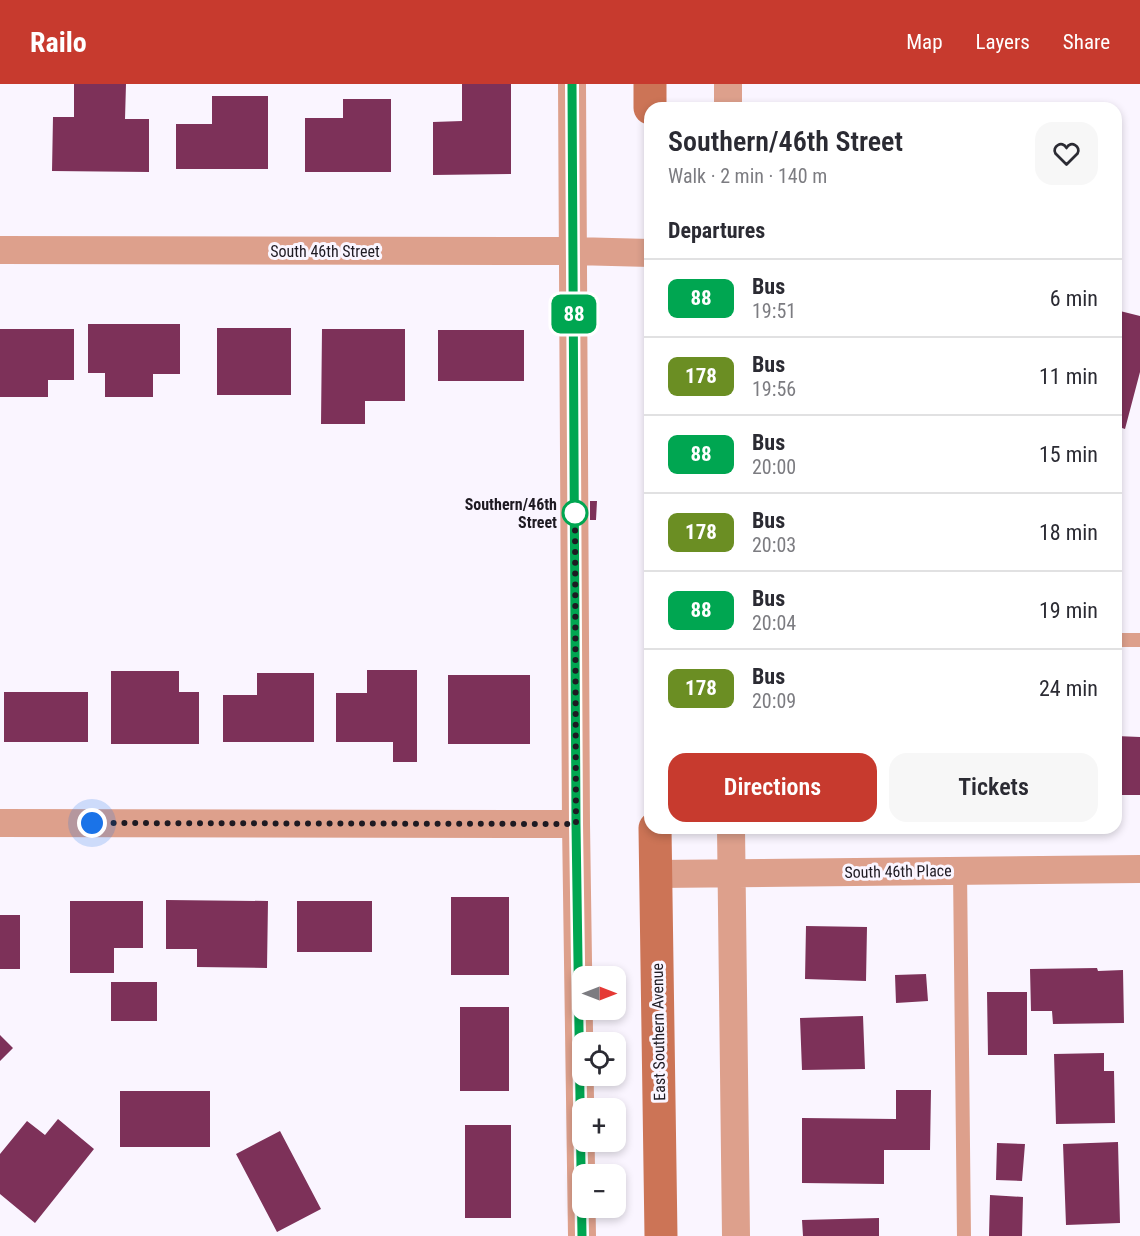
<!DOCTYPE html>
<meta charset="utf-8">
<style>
:root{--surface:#fff;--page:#f7f7f7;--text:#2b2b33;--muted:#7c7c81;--line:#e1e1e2;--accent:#c73a2e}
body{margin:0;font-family:"Roboto Condensed",sans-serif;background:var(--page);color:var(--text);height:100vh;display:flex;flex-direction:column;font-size:22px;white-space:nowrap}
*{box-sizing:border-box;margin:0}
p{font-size:20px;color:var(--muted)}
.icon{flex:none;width:33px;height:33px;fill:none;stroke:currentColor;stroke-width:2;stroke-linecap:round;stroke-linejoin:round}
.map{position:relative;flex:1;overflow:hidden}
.side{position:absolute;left:644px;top:18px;width:478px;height:732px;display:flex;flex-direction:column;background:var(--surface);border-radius:18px;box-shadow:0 3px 9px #0003}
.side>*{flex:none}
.badge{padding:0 12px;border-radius:9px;font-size:21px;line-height:39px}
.needle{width:39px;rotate:90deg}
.fabs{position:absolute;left:572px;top:882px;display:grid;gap:12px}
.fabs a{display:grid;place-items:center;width:54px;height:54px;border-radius:12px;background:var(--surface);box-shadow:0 3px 9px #0003;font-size:30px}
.you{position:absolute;width:30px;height:30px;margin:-15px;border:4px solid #fff;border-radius:50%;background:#1a73e8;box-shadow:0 0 0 9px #1a73e833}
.map>.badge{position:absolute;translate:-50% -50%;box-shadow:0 0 0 3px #fff}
h2{padding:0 24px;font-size:22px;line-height:54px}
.round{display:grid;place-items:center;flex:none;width:63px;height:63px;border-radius:18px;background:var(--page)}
.headline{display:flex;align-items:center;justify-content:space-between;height:102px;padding:0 24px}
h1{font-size:28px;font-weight:600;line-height:45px}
.button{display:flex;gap:12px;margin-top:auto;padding:12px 24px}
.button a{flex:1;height:69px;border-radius:18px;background:var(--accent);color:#fff;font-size:24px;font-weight:600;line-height:69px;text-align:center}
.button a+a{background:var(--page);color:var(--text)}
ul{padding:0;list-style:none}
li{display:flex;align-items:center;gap:18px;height:78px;padding:0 24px;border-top:2px solid var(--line)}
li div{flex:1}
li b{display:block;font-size:22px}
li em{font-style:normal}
li .badge{min-width:66px;font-weight:700;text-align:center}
header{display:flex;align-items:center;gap:36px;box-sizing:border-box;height:84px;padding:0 30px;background:var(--accent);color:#fff}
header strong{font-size:28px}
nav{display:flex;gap:33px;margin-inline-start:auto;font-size:21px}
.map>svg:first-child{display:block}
.building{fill:#7d3159}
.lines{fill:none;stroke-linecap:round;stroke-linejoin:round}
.service{stroke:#dda08c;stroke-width:14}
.minor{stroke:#dda08c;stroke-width:28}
.secondary{stroke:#cc7456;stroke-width:33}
.line-casing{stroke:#fff;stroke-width:14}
.line{stroke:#00a651;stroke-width:9}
.walk{stroke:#1e1a22;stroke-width:6;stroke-dasharray:0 10.8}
.stop-dot{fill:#fff;stroke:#00a651;stroke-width:3}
.labels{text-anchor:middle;stroke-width:6;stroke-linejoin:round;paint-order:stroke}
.street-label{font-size:16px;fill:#1e1a22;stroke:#faf5ff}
.stop-label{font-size:16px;font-weight:bold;fill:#1e1a22;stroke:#faf5ff;text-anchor:end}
</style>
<header>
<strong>Railo</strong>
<nav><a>Map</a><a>Layers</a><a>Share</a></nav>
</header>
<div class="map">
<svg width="1140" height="1152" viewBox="0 0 1140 1152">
<rect width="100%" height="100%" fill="#faf5ff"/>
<path class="building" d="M74 0H126L125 35H149V88L52 87 53 33H74Z
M462 0H511V90L433 91V38L462 37Z
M212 12H268V85H176V40H212Z
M343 15H391V88H305V34H343Z
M1049 21V24H1016V22Z
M1120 227 1140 232V288L1125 345 1116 342V244Z
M88 240H180V290H153V313H105V289H88Z
M217 244H291V311H217Z
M0 245H74V296H48V313H0Z
M322 245H405V317H365V340H321Z
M438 246H524V297H438Z
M590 417H597L596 436H590Z
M367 586H417V678H393V658H336V609H367Z
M111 587H179V608H199V660H111Z
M257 589H314V658H223V611H257Z
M448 591H530V660H448Z
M4 608H88V658H4Z
M1116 652 1140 653V711H1116Z
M451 813H509V891H451Z
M166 816 268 817 267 884 197 883V865H166Z
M70 817H143V864H114V889H70Z
M297 817H372V868H297Z
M0 831H20V885H0Z
M806 842 867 843 866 897 805 895Z
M1097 884 1098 887 1123 886 1124 939 1053 940 1052 927H1031L1030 885Z
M926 890 928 917 896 919 895 891Z
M111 898H157V937H111Z
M987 908H1027V971H988Z
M460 923H509V1007H460Z
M863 932 865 985 802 986 800 934Z
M0 951 13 964 0 977Z
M1104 969V987H1114L1115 1039 1056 1040 1054 970Z
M896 1006H931L930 1066H884V1100L802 1099V1034L896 1035Z
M120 1007H210V1063H120Z
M58 1035 94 1065 35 1139 0 1110V1070L27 1037 45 1051Z
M465 1041H511V1134H465Z
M280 1047 321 1125 277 1148 236 1070Z
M1118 1058 1120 1139 1066 1141 1063 1060Z
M997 1059 1025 1060 1022 1097 996 1096Z
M990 1111 1023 1113 1022 1152H989Z
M879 1134V1152H803L802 1136Z"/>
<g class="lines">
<path class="service" d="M1116 556H1140
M960 786 964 1152"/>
<path class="minor" d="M572 0 576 740 582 1152
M728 0V24
M0 166 574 167 650 169
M0 739 576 740
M731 744 736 1152
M656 790 1140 785"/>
<path class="secondary" d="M650 0V24
M655 744 661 1152"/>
</g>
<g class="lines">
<g class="line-casing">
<path id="line" d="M572 0 576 740 582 1152"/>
</g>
<use href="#line" class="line"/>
<path class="walk" d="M92 739 576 740 575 429"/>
</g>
<circle class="stop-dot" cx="575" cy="429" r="12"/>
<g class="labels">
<g class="street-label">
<text x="325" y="173">South 46th Street</text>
<text transform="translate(898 787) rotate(-1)" y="6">South 46th Place</text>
<text transform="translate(658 948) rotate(-91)" y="6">East Southern Avenue</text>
</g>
<g class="stop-label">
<text x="557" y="426">Southern/46th<tspan x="557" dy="18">Street</tspan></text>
</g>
</g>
</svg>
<div class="fabs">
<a><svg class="needle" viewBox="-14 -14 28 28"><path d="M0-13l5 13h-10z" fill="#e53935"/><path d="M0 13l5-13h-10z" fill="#7c7c81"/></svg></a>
<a><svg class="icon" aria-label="locate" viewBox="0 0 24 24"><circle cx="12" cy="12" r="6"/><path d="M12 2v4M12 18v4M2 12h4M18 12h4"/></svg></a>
<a>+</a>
<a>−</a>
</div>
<div class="you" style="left:92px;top:739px"></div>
<b class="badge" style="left:574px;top:230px;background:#00a651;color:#fff">88</b>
<section class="side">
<div class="headline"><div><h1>Southern/46th Street</h1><p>Walk · 2 min · 140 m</p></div><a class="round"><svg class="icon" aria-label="heart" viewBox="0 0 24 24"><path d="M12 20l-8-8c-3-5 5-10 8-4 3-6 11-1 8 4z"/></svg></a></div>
<h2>Departures</h2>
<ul>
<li><span class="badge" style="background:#00a651;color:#fff">88</span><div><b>Bus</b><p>19:51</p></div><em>6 min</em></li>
<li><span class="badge" style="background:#6b8e23;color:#fff">178</span><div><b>Bus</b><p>19:56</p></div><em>11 min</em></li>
<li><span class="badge" style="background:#00a651;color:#fff">88</span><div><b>Bus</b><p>20:00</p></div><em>15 min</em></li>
<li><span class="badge" style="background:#6b8e23;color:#fff">178</span><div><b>Bus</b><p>20:03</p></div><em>18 min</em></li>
<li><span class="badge" style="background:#00a651;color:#fff">88</span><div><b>Bus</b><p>20:04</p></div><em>19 min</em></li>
<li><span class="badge" style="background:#6b8e23;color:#fff">178</span><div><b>Bus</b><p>20:09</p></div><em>24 min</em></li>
</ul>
<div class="button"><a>Directions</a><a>Tickets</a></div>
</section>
</div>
